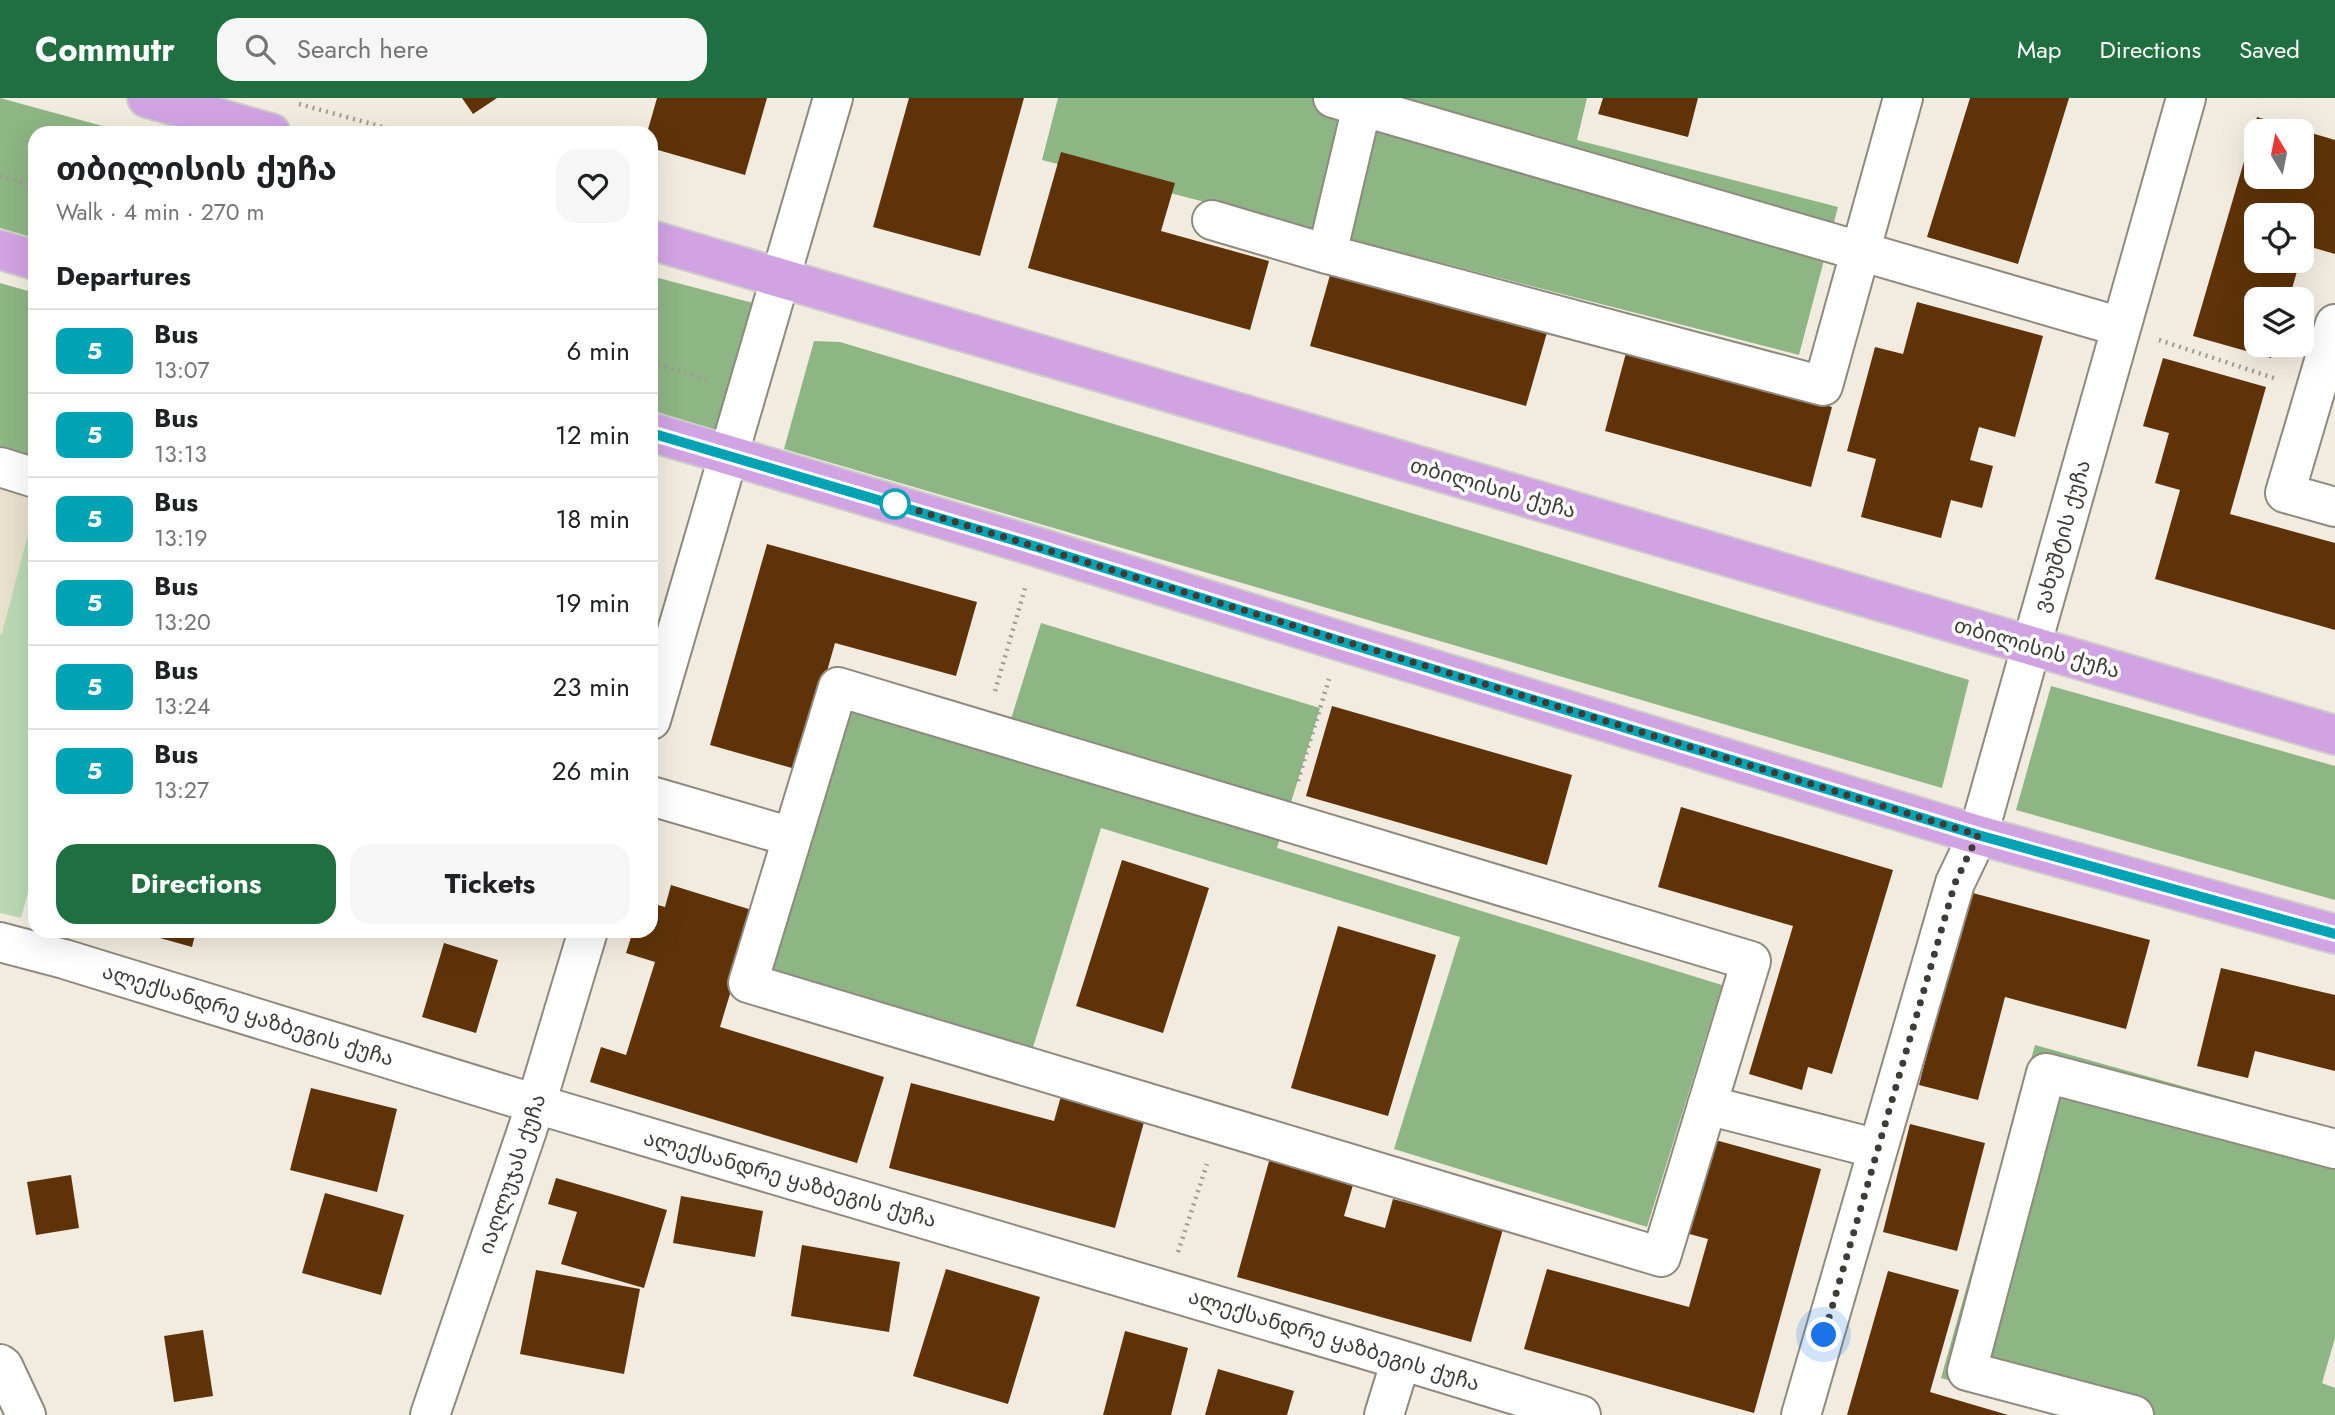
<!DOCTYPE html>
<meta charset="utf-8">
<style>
:root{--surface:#fff;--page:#f6f6f6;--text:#202124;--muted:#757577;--line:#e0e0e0;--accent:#206f40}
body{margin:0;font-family:Jost,"Noto Sans Georgian",sans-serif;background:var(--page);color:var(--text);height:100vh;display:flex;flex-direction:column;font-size:26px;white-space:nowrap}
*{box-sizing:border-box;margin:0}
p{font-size:23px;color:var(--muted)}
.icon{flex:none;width:38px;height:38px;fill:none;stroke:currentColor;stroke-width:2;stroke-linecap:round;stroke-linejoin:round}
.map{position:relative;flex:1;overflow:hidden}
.panel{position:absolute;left:28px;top:28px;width:630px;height:812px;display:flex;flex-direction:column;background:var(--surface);border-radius:21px;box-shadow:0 7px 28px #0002}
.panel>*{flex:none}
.badge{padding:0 14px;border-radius:10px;font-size:24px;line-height:46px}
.needle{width:46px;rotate:350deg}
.fabs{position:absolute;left:2244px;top:21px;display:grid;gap:14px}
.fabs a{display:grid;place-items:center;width:70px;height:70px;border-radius:14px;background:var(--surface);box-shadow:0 7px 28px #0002;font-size:35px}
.you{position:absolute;width:35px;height:35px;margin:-18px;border:5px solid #fff;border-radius:50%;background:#1a73e8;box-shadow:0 0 0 10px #1a73e833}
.map>.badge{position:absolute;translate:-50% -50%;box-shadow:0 0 0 4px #fff}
h2{padding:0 28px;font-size:26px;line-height:63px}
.round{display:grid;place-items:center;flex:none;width:74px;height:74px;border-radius:21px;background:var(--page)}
.overview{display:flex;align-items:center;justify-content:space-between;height:119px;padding:0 28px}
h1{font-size:33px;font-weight:700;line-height:52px}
.primary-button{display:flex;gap:14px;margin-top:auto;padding:14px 28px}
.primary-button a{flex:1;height:80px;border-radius:21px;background:var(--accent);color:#fff;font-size:28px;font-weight:700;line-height:80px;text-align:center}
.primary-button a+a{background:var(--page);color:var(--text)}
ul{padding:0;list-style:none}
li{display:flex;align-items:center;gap:21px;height:84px;padding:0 28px;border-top:2px solid var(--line)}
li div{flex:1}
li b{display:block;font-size:26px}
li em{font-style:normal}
li .badge{min-width:77px;font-weight:700;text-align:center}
header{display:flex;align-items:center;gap:42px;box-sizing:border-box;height:98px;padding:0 35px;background:var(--accent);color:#fff}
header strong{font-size:33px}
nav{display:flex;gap:38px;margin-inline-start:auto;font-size:24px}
.search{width:490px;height:63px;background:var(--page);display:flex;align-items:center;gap:18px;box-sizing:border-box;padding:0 24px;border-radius:21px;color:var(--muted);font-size:26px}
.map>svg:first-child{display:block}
.built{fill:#e9dfcd}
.green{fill:#bad9b3}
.forest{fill:#8db684}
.building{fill:#5f3307;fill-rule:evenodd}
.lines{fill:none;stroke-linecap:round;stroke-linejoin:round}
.minor-casing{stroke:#8f897e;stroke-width:42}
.major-casing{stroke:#cdcccb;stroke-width:42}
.path{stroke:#a09b93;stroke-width:4.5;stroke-dasharray:2 5;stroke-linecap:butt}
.minor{stroke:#fff;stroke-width:38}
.major{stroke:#d2a3e3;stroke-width:38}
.line-casing{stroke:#fff;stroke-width:16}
.line{stroke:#00a3b4;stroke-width:10}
.walk{stroke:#3f3c38;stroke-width:7;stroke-dasharray:0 12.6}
.stop-dot{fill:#fff;stroke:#00a3b4;stroke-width:3.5}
.labels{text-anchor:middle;stroke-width:7;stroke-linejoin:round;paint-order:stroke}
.street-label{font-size:21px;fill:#3f3c38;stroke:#fff}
</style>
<header>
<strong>Commutr</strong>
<div class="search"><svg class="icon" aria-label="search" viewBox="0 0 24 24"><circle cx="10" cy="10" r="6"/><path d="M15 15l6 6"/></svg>Search here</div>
<nav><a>Map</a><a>Directions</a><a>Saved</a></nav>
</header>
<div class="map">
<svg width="2335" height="1317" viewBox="0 0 2335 1317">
<rect width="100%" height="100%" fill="#f2ece0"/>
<path class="built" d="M0 388 35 398V409L2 535 0 537Z"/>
<path class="green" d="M35 409V769L21 820 0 815V537L2 535Z"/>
<path class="forest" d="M0 0 128 35H35V140L0 130Z
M1058 0H1587L1577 42 1838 109 1799 257 1042 62Z
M651 178 753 205 718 334 651 315Z
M0 185 35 195V366L0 359Z
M814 243 840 244 1969 582 1942 690 784 351Z
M1041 525 1320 610 1277 750 1722 887 1647 1129 1394 1051 1460 839 1101 730 1030 959 757 875 841 604 1001 653Z
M2051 588 2335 668V802L2016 712Z
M2035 947 2335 1031V1240L2322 1285 2335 1290V1317H2074L1941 1280Z"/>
<path class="building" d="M462 0H497L473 16Z
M657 0H767L745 77 651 50V35H647Z
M909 0H1024L980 158 873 129Z
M1603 0H1698L1688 39 1598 16Z
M1970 0H2069L2018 166 1927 139Z
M2257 19 2335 42V156L2304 147 2301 156V117H2256V163H2300L2289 201H2256V247H2275L2271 260 2193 238ZM2256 33H2301V79H2256Z
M1061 54 1175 85 1161 133 1269 163 1250 232 1028 170Z
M1332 170 1548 231 1526 308 1310 248Z
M1917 204 2043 238 2015 339 1979 329 1970 362 1993 368 1982 410 1951 402 1941 440 1861 419 1876 361 1847 353 1875 249 1903 256Z
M1626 255 1832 309 1811 389 1605 333Z
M2163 260 2266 289 2230 416 2335 445V532L2155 481 2180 392 2155 385 2169 335 2143 328Z
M767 446 977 504 956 578 835 545 799 672 710 647Z
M1332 608 1572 677 1547 767 1306 698Z
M1681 709 1893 772 1832 976 1808 969 1802 992 1749 976 1793 828 1658 789Z
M1122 762 1209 790 1163 935 1076 908Z
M671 787 755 813 720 929 884 979 857 1065 590 984 601 949 626 957 655 864 626 855 633 833H651V805L665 809Z
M1969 794 2150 842 2126 931 2005 899 1978 1002 1919 987Z
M1338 828 1436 857 1388 1018 1291 990Z
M135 833H196L192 849Z
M444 845 498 862 476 935 422 919Z
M2221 870 2335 897V973L2255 953 2248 980 2197 968Z
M911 985 1054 1023 1063 991 1147 1013 1115 1130 889 1070Z
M311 990 397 1011 377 1094 290 1072Z
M1910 1026 1985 1045 1957 1153 1883 1134Z
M1708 1040 1821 1071 1754 1315 1524 1251 1547 1171 1689 1209 1708 1141 1682 1134Z
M1271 1056 1355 1080 1344 1118 1385 1130 1393 1101 1503 1131 1471 1244 1237 1179Z
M71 1077 79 1130 36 1137 27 1084Z
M556 1080 667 1112 644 1190 561 1166 577 1114 548 1106Z
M325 1095 404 1117 381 1197 302 1175Z
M681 1098 763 1113 755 1159 673 1145Z
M802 1147 900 1164 889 1234 791 1218Z
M946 1171 1040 1199 1008 1306 913 1278Z
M536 1172 640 1191 624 1276 520 1256Z
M1888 1173 1959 1192 1930 1294 2008 1317H1847Z
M203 1232 213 1298 174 1304 164 1238Z
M1125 1233 1188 1250 1171 1317H1103Z
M1218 1271 1294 1293 1287 1317H1205Z"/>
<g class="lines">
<g class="minor-casing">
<path id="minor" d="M1333 0 2121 229
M1212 122 1327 156 1823 288 1903 0
M1327 156 1362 8
M2335 226 2285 395 2335 409
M0 369 35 380
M838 589 1751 863 1661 1159 748 885Z
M651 622 833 0
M651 698 792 739
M0 844 64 861 536 1006 1401 1262 1581 1317
M1707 1007 1878 1051
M0 1266 3 1268 26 1317
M430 1317 536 1006 588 833
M1384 1317 1401 1262
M1801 1317 1955 785 1978 737 2186 0
M2134 1317 1967 1273 2046 975 2335 1051"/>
</g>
<g class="major-casing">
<path id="major" d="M147 0 271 35
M651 142 2335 637
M0 152 35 162
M651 334 1037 449 1340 543 1978 737 2335 836"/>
</g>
<path class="path" d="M299 6 405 35
M0 78 35 88
M2159 242 2277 281
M651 265 709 282
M995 593 1026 487
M1298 683 1329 581
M1178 1154 1207 1066"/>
<use href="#minor" class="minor"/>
<use href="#major" class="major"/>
</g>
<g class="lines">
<g class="line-casing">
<path id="line" d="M651 335 1037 449 1340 543 1978 737 2335 836"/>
</g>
<use href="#line" class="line"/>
<path class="walk" d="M895 406 883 402 1978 737 1955 785 1824 1237"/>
</g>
<circle class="stop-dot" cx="895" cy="406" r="14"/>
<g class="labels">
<g class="street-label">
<text transform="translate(1493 390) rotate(16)" y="7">თბილისის ქუჩა</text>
<text transform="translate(2062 438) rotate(-74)" y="7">ვახუშტის ქუჩა</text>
<text transform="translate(2037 550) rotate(16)" y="7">თბილისის ქუჩა</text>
<text transform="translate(248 917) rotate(17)" y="7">ალექსანდრე ყაზბეგის ქუჩა</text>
<text transform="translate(512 1076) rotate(-71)" y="7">იაღლუჯას ქუჩა</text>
<text transform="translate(790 1081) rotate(16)" y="7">ალექსანდრე ყაზბეგის ქუჩა</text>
<text transform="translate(1334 1242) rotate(17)" y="7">ალექსანდრე ყაზბეგის ქუჩა</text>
</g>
</g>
</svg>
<div class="fabs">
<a><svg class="needle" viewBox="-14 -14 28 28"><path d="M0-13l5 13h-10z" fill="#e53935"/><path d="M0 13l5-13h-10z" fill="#757577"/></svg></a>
<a><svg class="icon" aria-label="locate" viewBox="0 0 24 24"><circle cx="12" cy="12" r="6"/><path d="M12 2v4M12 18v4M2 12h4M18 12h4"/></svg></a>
<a><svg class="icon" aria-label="layers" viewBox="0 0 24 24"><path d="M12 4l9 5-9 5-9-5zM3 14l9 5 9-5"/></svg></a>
</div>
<div class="you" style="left:1824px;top:1237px"></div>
<section class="panel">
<div class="overview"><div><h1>თბილისის ქუჩა</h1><p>Walk · 4 min · 270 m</p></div><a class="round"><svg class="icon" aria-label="heart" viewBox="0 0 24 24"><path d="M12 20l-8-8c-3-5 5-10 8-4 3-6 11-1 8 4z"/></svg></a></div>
<h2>Departures</h2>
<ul>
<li><span class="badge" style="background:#00a3b4;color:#fff">5</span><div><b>Bus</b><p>13:07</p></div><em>6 min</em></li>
<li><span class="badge" style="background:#00a3b4;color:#fff">5</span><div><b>Bus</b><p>13:13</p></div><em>12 min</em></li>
<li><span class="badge" style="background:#00a3b4;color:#fff">5</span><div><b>Bus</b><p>13:19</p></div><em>18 min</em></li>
<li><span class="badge" style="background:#00a3b4;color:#fff">5</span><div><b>Bus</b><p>13:20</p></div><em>19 min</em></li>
<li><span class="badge" style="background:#00a3b4;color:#fff">5</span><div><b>Bus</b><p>13:24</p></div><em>23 min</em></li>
<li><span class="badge" style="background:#00a3b4;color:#fff">5</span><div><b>Bus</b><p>13:27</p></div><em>26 min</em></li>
</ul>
<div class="primary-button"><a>Directions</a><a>Tickets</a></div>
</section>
</div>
